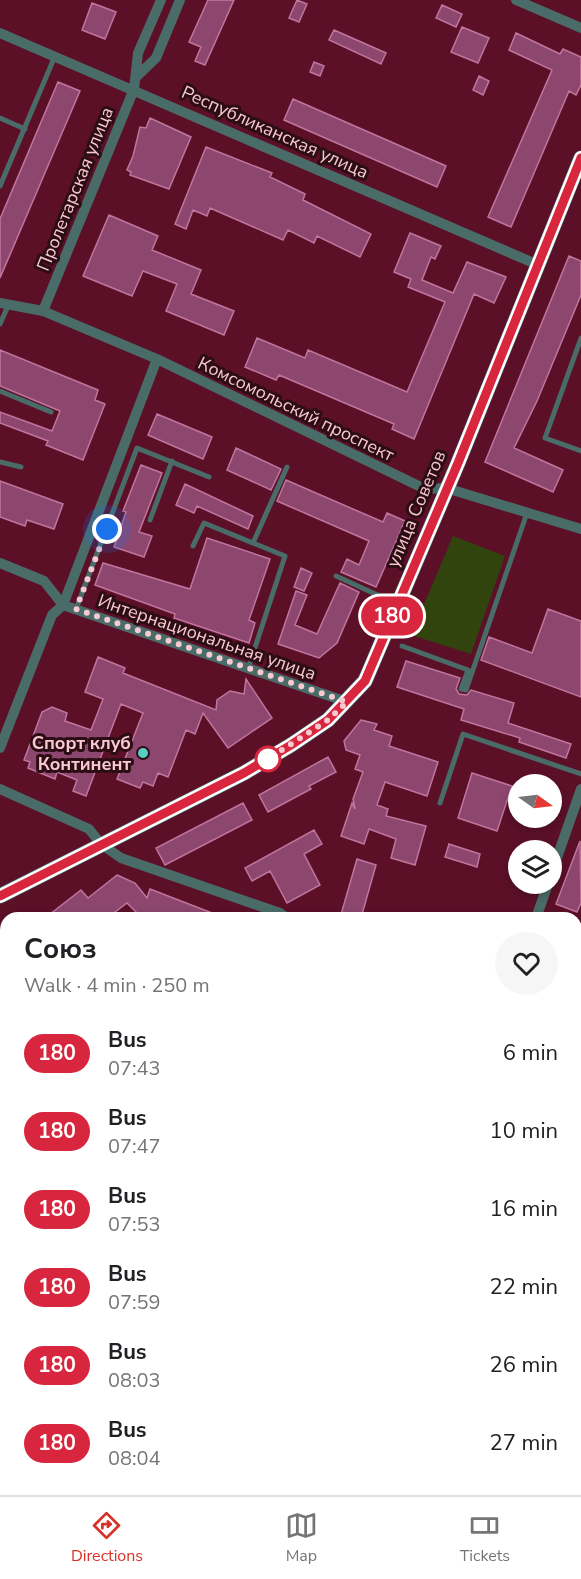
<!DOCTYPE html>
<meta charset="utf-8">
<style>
:root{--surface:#fff;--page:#f6f6f6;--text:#202124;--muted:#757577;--line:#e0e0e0;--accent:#d93025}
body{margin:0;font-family:"Nunito Sans",sans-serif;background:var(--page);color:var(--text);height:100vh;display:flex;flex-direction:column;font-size:22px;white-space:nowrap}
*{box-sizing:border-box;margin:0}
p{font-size:20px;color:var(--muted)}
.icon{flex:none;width:33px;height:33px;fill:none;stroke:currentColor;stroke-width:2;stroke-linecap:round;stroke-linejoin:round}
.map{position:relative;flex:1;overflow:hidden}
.panel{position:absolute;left:0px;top:912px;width:582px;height:584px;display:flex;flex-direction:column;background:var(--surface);border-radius:18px 18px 0 0;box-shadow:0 3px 9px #0003}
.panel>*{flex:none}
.badge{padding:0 12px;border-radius:20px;font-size:21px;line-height:39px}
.needle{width:39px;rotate:104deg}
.tools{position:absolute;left:508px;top:774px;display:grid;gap:12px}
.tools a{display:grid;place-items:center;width:54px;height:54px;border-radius:50%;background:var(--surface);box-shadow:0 3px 9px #0003;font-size:30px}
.you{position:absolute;width:30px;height:30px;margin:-15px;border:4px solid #fff;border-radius:50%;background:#1a73e8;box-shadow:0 0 0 9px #1a73e833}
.map>.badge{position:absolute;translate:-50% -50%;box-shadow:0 0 0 3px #fff}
.round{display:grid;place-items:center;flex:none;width:63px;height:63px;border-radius:32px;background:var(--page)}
.overview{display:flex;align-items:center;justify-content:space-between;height:102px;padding:0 24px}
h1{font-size:28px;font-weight:700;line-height:45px}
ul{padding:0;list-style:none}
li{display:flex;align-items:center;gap:18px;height:78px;padding:0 24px}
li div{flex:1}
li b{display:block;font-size:22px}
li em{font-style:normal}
li .badge{min-width:66px;font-weight:700;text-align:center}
.tab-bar{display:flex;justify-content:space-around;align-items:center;height:84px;border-top:2px solid var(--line);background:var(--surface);font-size:16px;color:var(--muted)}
.tab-bar a{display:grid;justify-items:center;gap:3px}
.tab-bar .active{color:var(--accent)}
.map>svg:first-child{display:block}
.green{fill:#31440e}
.building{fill:#8d476e;stroke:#c0759e;stroke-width:1.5}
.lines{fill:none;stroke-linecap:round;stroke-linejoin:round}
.lane{stroke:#496c68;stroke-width:5}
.street{stroke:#496c68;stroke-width:10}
.secondary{stroke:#528c86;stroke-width:15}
.line-casing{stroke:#fff;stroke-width:14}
.line{stroke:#d7263d;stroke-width:9}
.walk{stroke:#f8c9d1;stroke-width:6;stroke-dasharray:0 10.8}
.poi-dot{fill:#56cec3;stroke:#2d0d15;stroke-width:2}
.stop-dot{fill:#fff;stroke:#d7263d;stroke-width:3}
.labels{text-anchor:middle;stroke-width:6;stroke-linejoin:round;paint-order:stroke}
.street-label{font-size:18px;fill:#f8c9d1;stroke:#2d0d15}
.poi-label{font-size:18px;font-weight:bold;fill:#f8c9d1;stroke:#2d0d15;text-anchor:end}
</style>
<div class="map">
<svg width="581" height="1495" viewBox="0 0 581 1495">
<rect width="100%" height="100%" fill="#5b1028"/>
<path class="green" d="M453 536 505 556 471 654 411 635Z
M581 1298V1368L576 1372V1299Z
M0 1332 6 1335V1378L0 1391Z
M581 1411V1495H392L408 1490H576V1414Z
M6 1467V1490H349L343 1495H0V1468Z"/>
<path class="building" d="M208 0H234L205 65 195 61 201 47 189 42Z
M297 0 307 4 299 22 289 18Z
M92 3 116 12 105 39 82 30Z
M442 5 462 14 456 27 436 18Z
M462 27 489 38 478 63 451 52Z
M334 30 386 53 381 64 329 40Z
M516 33 560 54 563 49 581 57V85L576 95 569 91 511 227 488 217 552 70 509 50Z
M314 62 324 66 320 76 310 72Z
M479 76 489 81 483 95 473 90Z
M58 82 80 91 0 278V219Z
M293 99 446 166 437 187 284 120Z
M150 118 191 137 169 189 130 175 131 172 127 170 133 156 140 127 146 128Z
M206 147 272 173 270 177 305 194 303 200 371 234 360 257 317 236 314 243 288 230 283 240 210 208 207 216 193 210 186 229 175 224Z
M109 215 158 236 152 250 201 270 191 294 234 311 224 335 166 311 177 284 143 271 132 296 83 276Z
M410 233 441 246 435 259 431 257 422 280 453 293 467 262 506 277 494 303 474 294 414 439 392 429 394 424 279 375 276 380 245 367 257 338 305 358 308 350 407 392 445 302 408 287 411 279 394 272Z
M569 256 581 261V295L537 401 514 448 563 470 553 492 485 462Z
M0 350 98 390 95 400 105 404 83 460 46 445 48 441 0 423V412L52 431 60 411 0 386Z
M157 414 212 437 203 459 148 435Z
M236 448 281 469 271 490 227 470Z
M141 465 162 473 139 532 152 536 144 557 114 547 126 512 123 511Z
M286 480 383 522 387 513 405 521 376 587 341 572 347 559 359 565 369 541 277 501Z
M0 481 63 504 54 529 27 520 25 526 0 517Z
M185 484 253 516 248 529 197 506 194 513 176 505Z
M207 538 270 559 249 620 255 623 249 643 174 618 175 614 95 585 103 563 190 589Z
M301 568 312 573 304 591 294 587Z
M340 583 359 592 337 643 319 658 278 644 296 591 307 595 295 625 317 634Z
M548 609 581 621V697L481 660 489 637 532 653Z
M98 657 125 668 123 673 216 710 217 700 230 691 244 694 246 679 272 718 228 748 203 713 195 734 186 730 168 777 158 773 153 786 143 782 140 788 117 779 143 713 121 704 86 796 73 791 77 780 57 772 55 779 28 768 30 762 24 760 42 712 52 707 67 713 65 721 91 730 103 699 85 692Z
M406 661 460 678 456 689 459 694 467 695 471 690 514 703 508 723 571 744 566 758 519 742 520 738 461 720 464 709 397 687Z
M361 720 377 724 374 730 392 736 389 746 438 762 427 796 385 782 377 805 388 809 386 816 426 826 415 865 391 858 396 839 369 829 364 844 341 836 352 803 355 809 353 799 363 772 355 769 360 755 346 750 344 741Z
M328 757 336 772 309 786 311 789 268 812 259 795Z
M472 773 512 786 497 831 458 818Z
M243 803 252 820 165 865 156 848Z
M314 830 322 844 304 854 320 885 287 903 270 871 252 881 245 868Z
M580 841 581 903 577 912 556 904Z
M449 844 480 854 477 867 445 857Z
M357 859 376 865 361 918H340Z
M117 875 135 883 147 898 150 889 225 918H142L127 903 107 918H45L81 890 88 898Z"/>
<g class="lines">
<path class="lane" d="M0 118 25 129
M0 186 55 56
M0 324 8 306
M581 338 545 438 581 451
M0 391 51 412
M0 462 21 467
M150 520 172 461
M253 543 287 467
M193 546 204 523 285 556 248 669
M336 576 395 603
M76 609 137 448 209 477
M402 646 468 670 461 689 466 690 527 513
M440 803 463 734 581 774
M576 1182 581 1181"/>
<path class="street" d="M516 0 581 28
M0 33 536 264
M136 77 156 58 180 0
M0 303 43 311 157 359 425 489 446 488 581 529
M43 311 134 89 138 53 161 0
M0 563 44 581 63 605 347 702
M0 748 52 615 63 605 157 359
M0 789 89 829 101 844 121 858 280 913 287 918
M552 872 581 789
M536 918 548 884
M576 1030 581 1032
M0 1168 6 1174"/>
<path class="secondary" d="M0 896 244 773 291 745 328 720 365 681 458 463 581 158"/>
</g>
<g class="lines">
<g class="line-casing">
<path id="line" d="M0 896 244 773 291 745 328 720 365 681 458 463 581 158"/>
</g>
<use href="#line" class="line"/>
<path class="walk" d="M107 529 76 609 347 702 328 720 268 759"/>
</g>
<circle class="poi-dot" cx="143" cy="753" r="6"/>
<circle class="stop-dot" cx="268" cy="759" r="12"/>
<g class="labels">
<g class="street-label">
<text transform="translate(275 132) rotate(24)" y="6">Республиканская улица</text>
<text transform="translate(75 189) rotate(-68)" y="6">Пролетарская улица</text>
<text transform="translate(296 409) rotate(26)" y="6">Комсомольский проспект</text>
<text transform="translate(416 509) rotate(-67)" y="6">улица Советов</text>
<text transform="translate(207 637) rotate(19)" y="6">Интернациональная улица</text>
</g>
<g class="poi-label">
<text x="131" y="749">Спорт клуб<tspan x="131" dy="21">Континент</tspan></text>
</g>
</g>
</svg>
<div class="tools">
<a><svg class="needle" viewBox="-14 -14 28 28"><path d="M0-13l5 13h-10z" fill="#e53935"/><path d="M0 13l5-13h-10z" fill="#757577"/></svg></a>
<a><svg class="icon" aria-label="layers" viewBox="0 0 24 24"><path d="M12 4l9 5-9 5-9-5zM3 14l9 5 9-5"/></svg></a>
</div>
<div class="you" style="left:107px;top:529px"></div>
<b class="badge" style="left:392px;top:616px;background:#d7263d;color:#fff">180</b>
<section class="panel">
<div class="overview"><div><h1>Союз</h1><p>Walk · 4 min · 250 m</p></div><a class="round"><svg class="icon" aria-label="heart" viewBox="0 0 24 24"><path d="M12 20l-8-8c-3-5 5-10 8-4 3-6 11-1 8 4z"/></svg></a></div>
<ul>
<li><span class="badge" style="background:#d7263d;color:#fff">180</span><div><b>Bus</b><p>07:43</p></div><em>6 min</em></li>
<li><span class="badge" style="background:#d7263d;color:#fff">180</span><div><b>Bus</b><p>07:47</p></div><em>10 min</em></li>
<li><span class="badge" style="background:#d7263d;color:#fff">180</span><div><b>Bus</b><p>07:53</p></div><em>16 min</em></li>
<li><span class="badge" style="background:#d7263d;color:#fff">180</span><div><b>Bus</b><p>07:59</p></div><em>22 min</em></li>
<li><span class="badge" style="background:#d7263d;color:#fff">180</span><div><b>Bus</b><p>08:03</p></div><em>26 min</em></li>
<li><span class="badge" style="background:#d7263d;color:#fff">180</span><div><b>Bus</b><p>08:04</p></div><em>27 min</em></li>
</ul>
</section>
</div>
<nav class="tab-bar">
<a class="active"><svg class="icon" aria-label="directions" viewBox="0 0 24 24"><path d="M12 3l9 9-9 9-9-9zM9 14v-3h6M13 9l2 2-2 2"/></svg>Directions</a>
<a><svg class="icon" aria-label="map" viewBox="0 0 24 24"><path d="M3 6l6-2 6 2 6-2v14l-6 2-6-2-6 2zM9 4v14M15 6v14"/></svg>Map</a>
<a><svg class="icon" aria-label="tickets" viewBox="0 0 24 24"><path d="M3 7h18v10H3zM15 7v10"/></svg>Tickets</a>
</nav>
